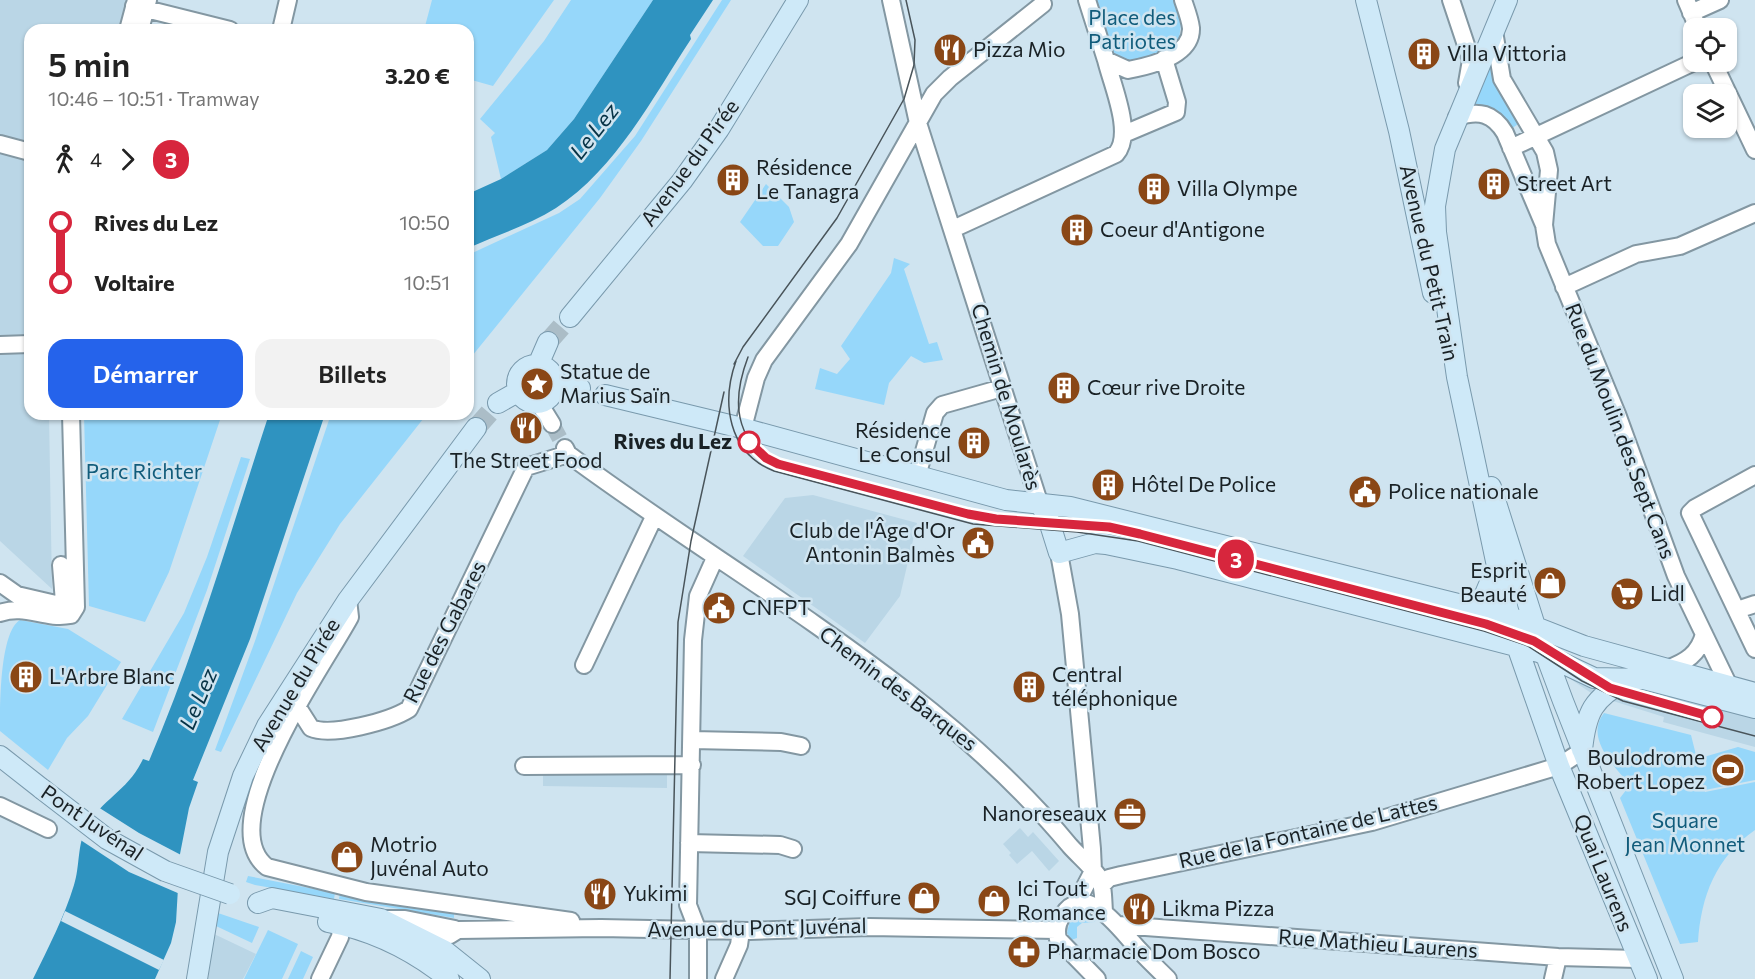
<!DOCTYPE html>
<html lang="fr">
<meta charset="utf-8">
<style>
:root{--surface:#fff;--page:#f2f2f2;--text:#222;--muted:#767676;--accent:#2563eb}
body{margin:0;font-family:Commissioner,sans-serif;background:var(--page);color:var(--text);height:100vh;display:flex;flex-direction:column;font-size:22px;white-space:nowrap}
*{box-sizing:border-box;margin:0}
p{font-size:20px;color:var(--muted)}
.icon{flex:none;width:33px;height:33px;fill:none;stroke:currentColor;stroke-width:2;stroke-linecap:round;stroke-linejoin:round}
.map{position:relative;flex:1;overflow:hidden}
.side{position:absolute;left:24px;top:24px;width:450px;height:396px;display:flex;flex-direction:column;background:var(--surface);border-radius:18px;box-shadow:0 2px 4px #0004}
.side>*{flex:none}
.badge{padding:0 12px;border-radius:20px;font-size:21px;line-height:39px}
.fabs{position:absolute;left:1683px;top:18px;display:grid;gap:12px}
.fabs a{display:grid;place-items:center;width:54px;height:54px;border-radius:12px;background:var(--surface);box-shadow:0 2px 4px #0004;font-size:30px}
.map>.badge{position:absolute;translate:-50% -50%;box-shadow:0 0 0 3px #fff}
.legs{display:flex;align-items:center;gap:9px;height:66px;padding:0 24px;font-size:20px}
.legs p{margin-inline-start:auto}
.summary{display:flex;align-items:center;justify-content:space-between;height:102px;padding:0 24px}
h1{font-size:33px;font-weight:600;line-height:45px}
.button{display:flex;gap:12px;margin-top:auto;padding:12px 24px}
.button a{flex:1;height:69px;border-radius:18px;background:var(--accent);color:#fff;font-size:24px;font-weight:600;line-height:69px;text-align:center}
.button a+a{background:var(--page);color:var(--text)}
ul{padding:0 24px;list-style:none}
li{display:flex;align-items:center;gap:21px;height:60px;font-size:22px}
li i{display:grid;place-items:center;width:9px;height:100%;margin:0 8px;background:currentColor}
li i::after{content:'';width:15px;height:15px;margin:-8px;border:4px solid;border-radius:50%;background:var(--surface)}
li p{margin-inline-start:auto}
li:first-child i{background:linear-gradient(#0000 50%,currentColor 0)}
li:last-child i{background:linear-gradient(currentColor 50%,#0000 0)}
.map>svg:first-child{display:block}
.built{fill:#bad6e6}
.green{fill:#96d7fa}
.water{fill:#2f93c0}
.pier{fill:#cfe4f0}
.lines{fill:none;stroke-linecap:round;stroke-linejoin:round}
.minor-tunnel{stroke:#abbdc7;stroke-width:16;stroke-dasharray:16 8;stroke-linecap:butt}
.major-tunnel{stroke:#abbdc7;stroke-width:20;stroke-dasharray:20 10;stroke-linecap:butt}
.minor-casing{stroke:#8397a2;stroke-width:20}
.major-casing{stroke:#7999ac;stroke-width:22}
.minor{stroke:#fff;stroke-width:16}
.major{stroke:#cee9f8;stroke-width:20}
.tram{stroke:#49545a;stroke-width:1.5}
.major-bridge-casing{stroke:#7999ac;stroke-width:22;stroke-linecap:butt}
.major-bridge{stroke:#cee9f8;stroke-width:20}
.line-1-casing{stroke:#fff;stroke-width:14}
.line-1{stroke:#d7263d;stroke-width:9}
.stop-1-dot{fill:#fff;stroke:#d7263d;stroke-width:3}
.labels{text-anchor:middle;stroke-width:5;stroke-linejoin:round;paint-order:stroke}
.park-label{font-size:21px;fill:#115c7b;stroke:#cfe4f0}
.poi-label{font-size:21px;fill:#192125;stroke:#cfe4f0;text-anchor:start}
.street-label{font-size:21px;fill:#192125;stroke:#cfe4f0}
.stop-label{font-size:21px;font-weight:bold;fill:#192125;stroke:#cfe4f0;text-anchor:end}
.water-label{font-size:22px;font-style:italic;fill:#063245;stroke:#cfe4f0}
</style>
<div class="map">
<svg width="1755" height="979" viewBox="0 0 1755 979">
<rect width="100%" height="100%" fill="#cfe4f0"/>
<path class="built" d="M0 0H126L119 30H30V414H49L52 589 0 541Z
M813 495 917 523 900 596 865 643 743 556 785 498Z
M1468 613 1515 626 1548 642 1626 688 1668 699 1670 693 1755 715V747L1663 722 1664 717 1594 695 1531 652 1487 635Z
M543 772 667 773V788L543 786Z
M1020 828 1028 837 1033 832 1059 861 1049 871 1032 851 1017 864 1009 855 1011 853 1003 844Z
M214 934 256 954 243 979H208Z"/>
<path class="green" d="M432 0H554L493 86 468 79V30H424Z
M571 0H653L574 119 547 150 501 179 491 137 495 133 480 119 544 41Z
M722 0H731L641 141 600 198 468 361V255L559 213 580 199 635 136Z
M1091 0H1174L1181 24 1179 39 1166 51 1124 63 1108 54Z
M1492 56 1521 122 1511 129 1473 106Z
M766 184 789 207 794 222 778 246H763L740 222Z
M894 258 910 264 904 269 929 344 937 342 943 360 924 363 911 356 889 383 884 405 815 389 820 368 837 374 850 359 841 346 891 273Z
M84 414H222L169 572 145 622 89 606Z
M331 414H427L340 524 297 593 221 752 215 750 255 641Z
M241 457 250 459 207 590 153 732 122 719 184 613 207 557Z
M20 620 68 629 121 662 88 716 67 738 48 770 0 731C0 703 0 632 20 620Z
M1604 713 1691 735 1697 759 1738 747 1755 752V780L1705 790 1701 778 1705 792 1755 782V830C1716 857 1701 896 1698 942L1680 944 1620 798 1630 785C1615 767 1584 738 1604 713Z
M248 876 335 893 334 899 255 885 246 882Z
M340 893 454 914V918L339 899Z
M1084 911 1092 912 1099 918 1094 922 1082 923 1077 927V938L1071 940 1067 933 1070 920Z
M218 913 259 927 252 943 216 926Z
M268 930 298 944 282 979H244Z
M301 951 313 957 303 979H288Z"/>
<path class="water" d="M653 0H713L690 35 691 39C653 97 616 169 556 208 529 225 497 235 468 248V194L501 179 547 150 574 119Z
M269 414H325L250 639 193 780 198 782 189 808 180 854 176 922 171 943 155 979H33C48 948 64 918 74 885 80 867 77 844 87 826 102 799 128 791 143 759L149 761C197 649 231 530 269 414Z"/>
<path class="pier" d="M98 807 139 833 183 856 180 894 129 872 79 839 83 826Z
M65 911 164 960 159 970 61 921Z"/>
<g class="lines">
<path class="minor-tunnel" d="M552 424 565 448"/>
<path class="major-tunnel" d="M548 342 570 317
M476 428 498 403"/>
<g class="minor-casing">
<path id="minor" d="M891 0 918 123 1039 502
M1087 0 1106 60 1128 70C1150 66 1192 56 1191 28 1190 19 1186 9 1183 0
M1451 0 1471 60 1467 83
M1686 0 1698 28
M134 6 230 30
M1691 13 1720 0
M128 30 136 0
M140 30 148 0
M281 30 288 0
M1494 31 1502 79 1545 152 1549 170 1544 225
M1713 62 1755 150
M1457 117C1479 110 1493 113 1505 133L1544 225 1547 244 1617 414 1676 576 1729 686
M1124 134 1176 112 1177 102 1164 59
M0 144 30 152
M1511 148 1694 62
M953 229 1116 154C1134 134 1112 85 1106 60
M1564 287 1636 254 1680 246 1755 213
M0 345 30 344
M539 403 552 424
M743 428 756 378 764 360 849 244 934 94 950 78 1043 4
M565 448 568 454C736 579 936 684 1070 846 1079 856 1090 865 1098 876 1104 885 1103 901 1104 911
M1755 475 1695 508 1690 513 1755 649
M917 476 935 413 942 405 1002 388
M1059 553 1070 614 1092 849 1093 871 1076 904
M0 583 17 595 60 605 64 602 61 565
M348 600 350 617C326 662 210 824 267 867L366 892 571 921
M1737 610 1755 604
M0 613C26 604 44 620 71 615L76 607 71 414
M584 665 654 517
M1667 669C1686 662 1699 654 1704 634
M297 706 311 728C331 737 390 721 409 709L526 467 568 454
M692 740 781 742 801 746
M524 766 692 765
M0 806 48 829
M689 843 780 845 793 849
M1102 885 1109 878 1121 875 1372 822 1559 766 1582 751
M381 919H405L455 929
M1118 925 1558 957 1638 959
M419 936 450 935 458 930 601 928 749 931 869 927 1056 930
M320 979 340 937 343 913
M698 979V931L688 905 693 640 698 596 715 558
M724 979 739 945 741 931
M1097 979 1058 939C1056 931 1057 923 1062 916 1084 881 1116 924 1132 942 1143 955 1156 967 1168 979
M1553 979 1558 957"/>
</g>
<g class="major-casing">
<path id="major" d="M1366 0 1399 131 1433 293
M1507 0 1445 149 1435 206 1436 232 1457 377 1497 566 1517 646 1559 766 1647 979
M570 317 682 181 719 129 798 0
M538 365 548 342
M517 384a19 19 0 1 1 38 0a19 19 0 1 1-38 0Z
M555 383 580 388
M605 395 742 428 1006 500 1070 507 1510 617 1584 646 1755 693
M498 403 519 391
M1491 487 1535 626 1563 701 1673 979
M1039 502 1048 518 1059 553 1095 543 1106 544 1178 559 1539 652 1594 678 1644 679 1755 708
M1473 609 1485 594 1497 566
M1582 750C1586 712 1593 698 1627 680
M0 756 42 789
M258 903 272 898 381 919 445 951 480 979
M328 922C372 930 414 951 449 979
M197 979 218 852 243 776 267 726 348 600 476 428"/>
</g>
<use href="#minor" class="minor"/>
<use href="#major" class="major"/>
<path class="tram" d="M748 357C734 394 732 431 766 458L964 513
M736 361C721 403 728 453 774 471L973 524 1077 532 1138 541 1484 631 1528 646 1582 681 1623 701 1755 736
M734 364 743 347 837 218 904 99 914 65 915 40 906 0
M670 979 678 622 691 541 724 392"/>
<g class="major-bridge-casing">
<path id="major-bridge" d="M42 789 107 839 165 871 230 894"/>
</g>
<use href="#major-bridge" class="major-bridge"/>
</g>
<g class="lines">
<g class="line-1-casing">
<path id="line-1" d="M749 442 766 458 778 464 968 514 996 519 1109 527 1140 534 1486 624 1534 641 1610 688 1712 717"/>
</g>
<use href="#line-1" class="line-1"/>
</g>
<defs>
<g id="restaurant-disc" transform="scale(1.725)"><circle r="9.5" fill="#8a4716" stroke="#cfe4f0"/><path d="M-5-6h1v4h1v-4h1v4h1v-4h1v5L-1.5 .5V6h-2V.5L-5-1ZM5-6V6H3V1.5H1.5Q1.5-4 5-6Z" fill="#fff"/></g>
<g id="building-disc" transform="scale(1.725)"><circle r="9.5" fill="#8a4716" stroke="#cfe4f0"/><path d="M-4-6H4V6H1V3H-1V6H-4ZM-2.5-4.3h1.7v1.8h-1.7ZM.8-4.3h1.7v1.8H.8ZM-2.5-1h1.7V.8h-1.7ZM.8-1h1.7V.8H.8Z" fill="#fff"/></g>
<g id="sight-disc" transform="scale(1.725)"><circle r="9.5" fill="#8a4716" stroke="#cfe4f0"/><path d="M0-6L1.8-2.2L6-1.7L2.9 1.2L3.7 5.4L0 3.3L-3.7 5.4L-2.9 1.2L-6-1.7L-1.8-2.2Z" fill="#fff"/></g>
<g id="civic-disc" transform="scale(1.725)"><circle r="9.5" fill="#8a4716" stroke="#cfe4f0"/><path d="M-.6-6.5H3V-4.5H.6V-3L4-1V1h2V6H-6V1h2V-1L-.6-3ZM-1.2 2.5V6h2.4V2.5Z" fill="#fff"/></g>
<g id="shop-disc" transform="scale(1.725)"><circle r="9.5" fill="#8a4716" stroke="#cfe4f0"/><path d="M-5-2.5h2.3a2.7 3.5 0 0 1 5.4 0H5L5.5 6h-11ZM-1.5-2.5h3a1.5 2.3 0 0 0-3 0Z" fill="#fff"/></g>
<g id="supermarket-disc" transform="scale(1.725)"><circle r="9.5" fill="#8a4716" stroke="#cfe4f0"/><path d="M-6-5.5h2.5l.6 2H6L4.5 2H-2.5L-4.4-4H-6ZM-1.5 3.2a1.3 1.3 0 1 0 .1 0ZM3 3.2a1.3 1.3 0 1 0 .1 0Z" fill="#fff"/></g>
<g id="stadium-disc" transform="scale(1.725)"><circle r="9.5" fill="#8a4716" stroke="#cfe4f0"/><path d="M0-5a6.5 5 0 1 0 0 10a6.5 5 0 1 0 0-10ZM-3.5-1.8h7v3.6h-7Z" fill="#fff"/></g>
<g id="office-disc" transform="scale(1.725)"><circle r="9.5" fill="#8a4716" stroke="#cfe4f0"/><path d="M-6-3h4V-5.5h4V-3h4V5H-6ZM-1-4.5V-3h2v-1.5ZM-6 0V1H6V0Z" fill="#fff"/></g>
<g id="pharmacy-disc" transform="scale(1.725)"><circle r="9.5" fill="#8a4716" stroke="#cfe4f0"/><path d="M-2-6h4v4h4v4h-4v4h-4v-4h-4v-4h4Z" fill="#fff"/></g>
</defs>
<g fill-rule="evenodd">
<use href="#restaurant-disc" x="950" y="50"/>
<use href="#building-disc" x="1424" y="54"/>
<use href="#building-disc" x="733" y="180"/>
<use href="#building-disc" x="1494" y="184"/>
<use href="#building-disc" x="1154" y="189"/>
<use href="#building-disc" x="1077" y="230"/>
<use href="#sight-disc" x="537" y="384"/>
<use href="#building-disc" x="1064" y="388"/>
<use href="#restaurant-disc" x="526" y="428"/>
<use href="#building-disc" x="974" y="443"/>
<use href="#building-disc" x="1108" y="485"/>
<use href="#civic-disc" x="1365" y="492"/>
<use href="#civic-disc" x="978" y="543"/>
<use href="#shop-disc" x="1550" y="583"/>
<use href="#supermarket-disc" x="1627" y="594"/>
<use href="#civic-disc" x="719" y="608"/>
<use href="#building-disc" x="26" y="677"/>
<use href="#building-disc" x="1029" y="687"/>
<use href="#stadium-disc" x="1728" y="770"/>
<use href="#office-disc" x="1130" y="814"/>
<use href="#shop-disc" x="347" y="857"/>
<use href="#restaurant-disc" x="600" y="894"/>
<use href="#shop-disc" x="924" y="898"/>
<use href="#shop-disc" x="994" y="901"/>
<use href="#restaurant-disc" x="1139" y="909"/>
<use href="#pharmacy-disc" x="1024" y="952"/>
</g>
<g class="stop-1-dot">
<circle cx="749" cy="442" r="10"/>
<circle cx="1712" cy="717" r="10"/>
</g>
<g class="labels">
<g class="park-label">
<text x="1132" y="25">Place des<tspan x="1132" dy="24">Patriotes</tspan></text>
<text x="144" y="479">Parc Richter</text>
<text x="1685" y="828">Square<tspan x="1685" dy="24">Jean Monnet</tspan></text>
</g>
<g class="poi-label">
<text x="973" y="57">Pizza Mio</text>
<text x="1447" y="61">Villa Vittoria</text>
<text x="756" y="175">Résidence<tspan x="756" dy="24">Le Tanagra</tspan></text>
<text x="1517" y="191">Street Art</text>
<text x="1177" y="196">Villa Olympe</text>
<text x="1100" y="237">Coeur d'Antigone</text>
<text x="560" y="379">Statue de<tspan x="560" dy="24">Marius Saïn</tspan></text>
<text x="1087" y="395">Cœur rive Droite</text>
<text x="951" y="438" text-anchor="end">Résidence<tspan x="951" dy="24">Le Consul</tspan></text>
<text x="526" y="468" text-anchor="middle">The Street Food</text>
<text x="1131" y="492">Hôtel De Police</text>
<text x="1388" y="499">Police nationale</text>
<text x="955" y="538" text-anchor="end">Club de l'Âge d'Or<tspan x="955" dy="24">Antonin Balmès</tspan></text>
<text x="1527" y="578" text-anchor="end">Esprit<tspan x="1527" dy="24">Beauté</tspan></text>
<text x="1650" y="601">Lidl</text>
<text x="742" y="615">CNFPT</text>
<text x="1052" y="682">Central<tspan x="1052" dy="24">téléphonique</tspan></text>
<text x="49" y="684">L'Arbre Blanc</text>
<text x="1705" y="765" text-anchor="end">Boulodrome<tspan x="1705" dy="24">Robert Lopez</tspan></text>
<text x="1107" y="821" text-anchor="end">Nanoreseaux</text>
<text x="370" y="852">Motrio<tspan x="370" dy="24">Juvénal Auto</tspan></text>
<text x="1017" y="896">Ici Tout<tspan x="1017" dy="24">Romance</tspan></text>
<text x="623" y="901">Yukimi</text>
<text x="901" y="905" text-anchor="end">SGJ Coiffure</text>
<text x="1162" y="916">Likma Pizza</text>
<text x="1047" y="959">Pharmacie Dom Bosco</text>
</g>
<g class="street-label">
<text transform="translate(690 163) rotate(-54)" y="7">Avenue du Pirée</text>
<text transform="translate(1429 263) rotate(77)" y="7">Avenue du Petit Train</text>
<text transform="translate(1006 397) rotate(73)" y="7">Chemin de Moularès</text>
<text transform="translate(1620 431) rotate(69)" y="7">Rue du Moulin des Sept Cans</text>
<text transform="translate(445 632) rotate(-63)" y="7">Rue des Gabares</text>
<text transform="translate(296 685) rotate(-59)" y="7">Avenue du Pirée</text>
<text transform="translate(898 689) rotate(37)" y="7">Chemin des Barques</text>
<text transform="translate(92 823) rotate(34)" y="7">Pont Juvénal</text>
<text transform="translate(1308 832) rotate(-13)" y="7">Rue de la Fontaine de Lattes</text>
<text transform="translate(1603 873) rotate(68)" y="7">Quai Laurens</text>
<text transform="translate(757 928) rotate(-1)" y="7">Avenue du Pont Juvénal</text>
<text transform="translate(1378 944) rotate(4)" y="7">Rue Mathieu Laurens</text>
</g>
<g class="stop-label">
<text x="732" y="449">Rives du Lez</text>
</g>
<g class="water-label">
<text transform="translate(594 131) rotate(-52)" y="8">Le Lez</text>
<text transform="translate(198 699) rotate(-67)" y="8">Le Lez</text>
</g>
</g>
</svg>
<div class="fabs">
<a><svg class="icon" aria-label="locate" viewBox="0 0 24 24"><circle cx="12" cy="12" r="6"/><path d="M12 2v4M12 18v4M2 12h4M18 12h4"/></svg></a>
<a><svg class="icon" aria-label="layers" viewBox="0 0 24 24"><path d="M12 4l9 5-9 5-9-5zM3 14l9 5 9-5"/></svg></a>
</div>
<b class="badge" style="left:1236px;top:559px;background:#d7263d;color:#fff">3</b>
<section class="side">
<div class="summary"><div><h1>5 min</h1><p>10:46 – 10:51 · Tramway</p></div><b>3.20 €</b></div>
<div class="legs"><svg class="icon" aria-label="walk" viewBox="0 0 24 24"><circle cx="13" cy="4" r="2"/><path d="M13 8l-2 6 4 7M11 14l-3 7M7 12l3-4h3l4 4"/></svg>4<svg class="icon" aria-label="forward" viewBox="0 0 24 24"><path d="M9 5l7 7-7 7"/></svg><b class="badge" style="background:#d7263d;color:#fff">3</b></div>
<ul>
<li><i style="color:#d7263d"></i><b>Rives du Lez</b><p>10:50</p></li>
<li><i style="color:#d7263d"></i><b>Voltaire</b><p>10:51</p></li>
</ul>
<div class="button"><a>Démarrer</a><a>Billets</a></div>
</section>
</div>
